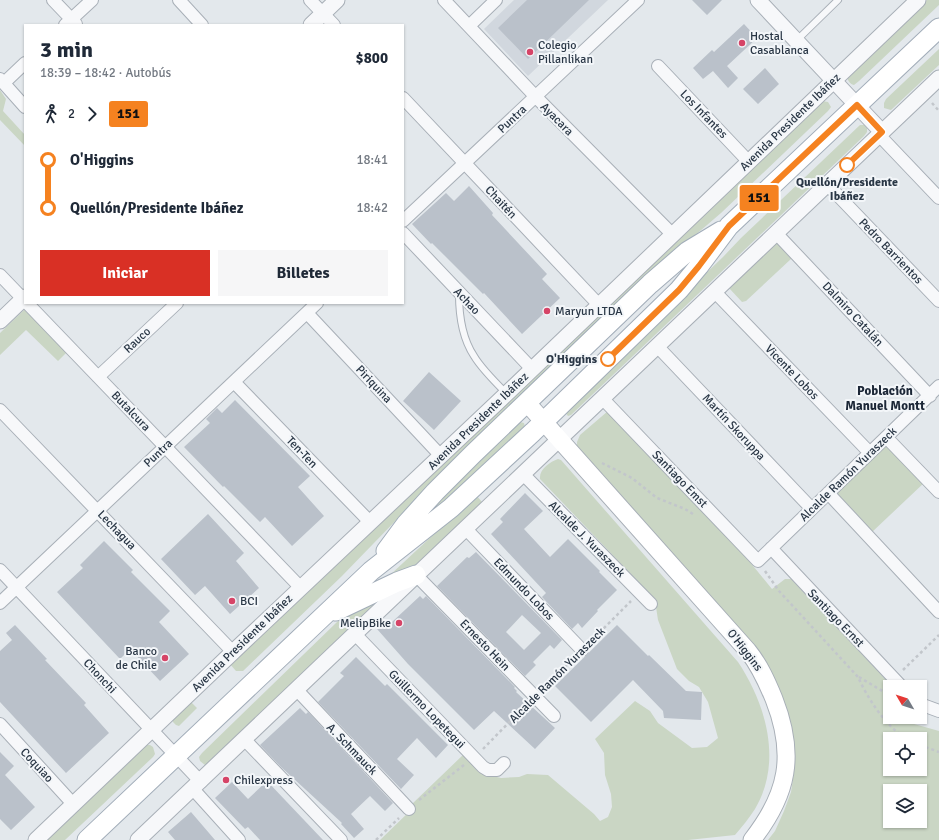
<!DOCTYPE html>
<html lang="es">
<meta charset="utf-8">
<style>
:root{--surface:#fff;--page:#f6f6f7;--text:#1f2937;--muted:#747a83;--accent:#d93025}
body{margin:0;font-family:Signika,sans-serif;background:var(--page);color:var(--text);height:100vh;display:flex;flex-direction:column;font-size:15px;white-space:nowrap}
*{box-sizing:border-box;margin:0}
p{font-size:13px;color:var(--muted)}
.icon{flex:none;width:22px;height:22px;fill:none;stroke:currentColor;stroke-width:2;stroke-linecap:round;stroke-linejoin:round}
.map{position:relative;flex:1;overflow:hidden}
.panel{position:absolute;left:24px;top:24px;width:380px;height:280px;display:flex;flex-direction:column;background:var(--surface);border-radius:0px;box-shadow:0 1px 3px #0004}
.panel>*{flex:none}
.badge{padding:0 8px;border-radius:3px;font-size:14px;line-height:26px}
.needle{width:26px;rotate:309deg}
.fabs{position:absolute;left:883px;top:680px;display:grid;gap:8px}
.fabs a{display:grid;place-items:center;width:44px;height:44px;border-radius:0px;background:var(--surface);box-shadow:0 1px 3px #0004;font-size:20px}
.map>.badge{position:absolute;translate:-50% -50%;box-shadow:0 0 0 2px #fff}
.legs{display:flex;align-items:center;gap:6px;height:44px;padding:0 16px;font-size:13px}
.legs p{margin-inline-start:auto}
.summary{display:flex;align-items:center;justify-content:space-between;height:68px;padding:0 16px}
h1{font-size:22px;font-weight:700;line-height:30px}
.cta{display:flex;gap:8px;margin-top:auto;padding:8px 16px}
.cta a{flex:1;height:46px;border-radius:0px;background:var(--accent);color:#fff;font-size:16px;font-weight:700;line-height:46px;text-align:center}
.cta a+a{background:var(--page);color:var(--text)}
ul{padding:0 16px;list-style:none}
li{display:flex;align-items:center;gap:14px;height:48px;font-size:15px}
li i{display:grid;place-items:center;width:6px;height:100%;margin:0 5px;background:currentColor}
li i::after{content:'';width:10px;height:10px;margin:-5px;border:3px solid;border-radius:50%;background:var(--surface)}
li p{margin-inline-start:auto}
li:first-child i{background:linear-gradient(#0000 50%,currentColor 0)}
li:last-child i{background:linear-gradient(currentColor 50%,#0000 0)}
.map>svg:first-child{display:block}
.built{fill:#d1d7de}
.green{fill:#cad6c4;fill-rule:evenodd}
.building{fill:#bac1ca;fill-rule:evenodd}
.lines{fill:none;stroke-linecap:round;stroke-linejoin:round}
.service-casing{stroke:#a8afb7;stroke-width:8}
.minor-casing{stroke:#a8afb7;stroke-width:14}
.tertiary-casing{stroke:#a8afb7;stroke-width:17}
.secondary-casing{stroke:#a8afb7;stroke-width:19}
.primary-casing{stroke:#a2adb9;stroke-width:21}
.path{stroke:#c2c6cb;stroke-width:2.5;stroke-dasharray:3 3;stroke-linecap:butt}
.service{stroke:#f7f8fa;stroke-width:6}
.minor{stroke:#f7f8fa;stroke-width:12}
.tertiary{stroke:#f7f8fa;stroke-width:15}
.secondary{stroke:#fff;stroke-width:17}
.primary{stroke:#fff;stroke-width:19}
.line-1-casing{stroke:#fff;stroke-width:9}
.line-1{stroke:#f58220;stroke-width:6}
.poi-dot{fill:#d64467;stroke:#f3f6f9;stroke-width:1.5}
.stop-1-dot{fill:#fff;stroke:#f58220;stroke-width:2}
.labels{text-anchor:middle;stroke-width:4;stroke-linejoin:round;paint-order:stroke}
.poi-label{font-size:12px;fill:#2a3746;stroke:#f3f6f9;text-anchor:start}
.street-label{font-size:12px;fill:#2a3746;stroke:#f3f6f9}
.stop-label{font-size:12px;font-weight:bold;fill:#2a3746;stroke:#f3f6f9}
.neighbourhood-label{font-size:13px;font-weight:bold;fill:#1c2737;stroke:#f3f6f9}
</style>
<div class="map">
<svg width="939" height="840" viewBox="0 0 939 840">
<rect width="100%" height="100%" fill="#e3e8ec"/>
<path class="built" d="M514 0H608L528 76 484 29Z"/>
<path class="green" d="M927 0H939V5L859 81 854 85C850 84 848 81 847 77L851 72Z
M939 49V65L891 110 884 108V103L886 99Z
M0 90 6 99 3 111 25 135V146L0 120Z
M822 101 828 102 831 107 828 111 721 213 700 231 647 273 436 479 342 576 243 671H236L229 663Z
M860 125H864L867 128V132L864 136 571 415 568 416 564 411 565 408 723 257 741 238Z
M778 241 792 256 791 259 746 301 742 302 729 288Z
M24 310H27L69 350 58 361 26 330 0 355V333Z
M608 411 610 412 749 561 772 589 785 579H791L893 687H890V717H908L907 722 939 731V840H768L775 831 784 811 791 792 794 772V753L778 693 577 448V442L580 435ZM890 739H920V769H890ZM890 791H920V821H890Z
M520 422 524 423 525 427 426 517 438 499Z
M886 442 925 482 871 533 833 493Z
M558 459 561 460 738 662C766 704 783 762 755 809 749 818 742 827 735 835L688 840H380L412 809V804L464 754 484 774 501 778 519 777 527 774 548 775 594 814 600 821 608 817 612 807 611 794 605 775 604 753 595 739 635 701 650 711 658 723 692 748 707 747 718 738 708 702 699 687 689 681 677 669 658 620 656 607 646 590 540 479C539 469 550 462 558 459Z
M476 495 482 502 422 560 409 569 389 576Z
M389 590 207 765H205L200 761 199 757 202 753 337 622 353 609Z
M190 701 197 708 179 726 176 725 173 722V718Z
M146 745H150L153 747 155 754 153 757 65 840H43Z"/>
<path class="building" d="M527 0H589L528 59 498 28Z
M692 0H722L707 15Z
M744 24 757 38 727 66 738 78 728 88 713 71 703 79 693 68 712 50 714 52Z
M765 68 779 84 758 104 743 89Z
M469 186 493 213 492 215 547 274 542 279 560 298 522 334 484 293 483 294 432 243 431 244 412 224 446 193 454 201Z
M429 372 461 401 434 430 403 401Z
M235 400 310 476 298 487 324 516 292 546 265 517 260 522 224 486 223 487 184 447 210 423 206 419 217 408 222 413Z
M525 493 543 511 524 529 550 557 568 539 600 571 599 572 617 590 597 610 598 611 582 628 578 623 572 629 542 597 546 593 491 534 503 522 500 519Z
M208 514 244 553 236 561 259 588 230 614 205 586 195 595 161 559Z
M104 541 133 570 131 572 170 611 159 622 189 654 160 681 130 649 120 659 57 592 83 568 80 565Z
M476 552 562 640 554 649 550 645 533 662 536 665 525 676 437 586 467 557 469 558ZM522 615 541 633 524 650 506 632Z
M420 596 423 599 426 596 515 687 514 688 517 691 516 692 555 728 535 749 494 711 474 730 408 664 377 629 388 619 392 622Z
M15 625 47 659 45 660 86 703 84 705 109 733 66 773 0 702V651L12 640 6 633Z
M617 625 648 656 649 655 686 691 702 692 701 720 664 718 663 711 633 680 591 722 555 686Z
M356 657 385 686 387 684 448 745 436 758 417 738 397 759 414 775 401 789 318 702 344 676 340 673Z
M300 708 306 714 308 712 393 803 385 811 370 796 351 814 364 829 354 838 341 824 342 823 281 767 260 745Z
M0 752 14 766 5 775 35 807 11 830 0 819Z
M267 781 323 840H260L248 827 245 829 215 798 232 782 248 799Z
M191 812 215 840H175L168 832Z"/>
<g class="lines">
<g class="service-casing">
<path id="service" d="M796 41 838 0
M459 294C459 315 462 338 474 356 481 368 496 383 506 393"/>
</g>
<g class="minor-casing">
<path id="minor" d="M53 0 76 24
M179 0 202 25
M310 0 334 25
M444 0 535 96 673 235
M65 25 92 0
M469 26 496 0
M658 66 749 162
M0 79 25 107
M4 83 25 63
M403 98 599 305
M879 135 939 198
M827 184 939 301
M403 221 638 0
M403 233 532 369
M776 233 930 396
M0 275 25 301
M714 291 870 453
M27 303 301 588
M307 313 441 456
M657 346 812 509
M98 377 177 303
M234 382 370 522
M602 398 758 561 939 386
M0 410 233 652
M886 437 939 492
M523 474 651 604
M828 493 939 612
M465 528 582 650
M771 548 902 687
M0 570 201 782
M416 575 554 716
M0 603 317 303
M354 633 483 767 488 770H497L504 763
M296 689 409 809
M920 704 939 711
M0 724 74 805
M244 739 341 840
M193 789 239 840"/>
</g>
<g class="tertiary-casing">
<path id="tertiary" d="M758 0 882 132
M311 25 337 0
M0 321 25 297
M36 840 233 652 501 399 918 0
M138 840 939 78"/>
</g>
<g class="secondary-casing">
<path id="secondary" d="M527 403 748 651C760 666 767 682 774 699 796 755 788 794 752 840"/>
</g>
<g class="primary-casing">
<path id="primary" d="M386 551 406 524 435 492 473 454 650 284 688 251 721 231
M336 611 397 582 416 575
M87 840 371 571 451 508 533 432 679 290 699 266 729 226 939 28"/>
</g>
<path class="path" d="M932 103 939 111
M602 463 632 478 657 498 685 509 693 514
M765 571 779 591 858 677C868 699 886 727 907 739
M591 641 631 601
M903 670 939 635
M859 677 889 695
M544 688 573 659
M920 745 939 752
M483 749 526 705
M419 800 464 765
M376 840 399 818"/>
<use href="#service" class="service"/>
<use href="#minor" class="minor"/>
<use href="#tertiary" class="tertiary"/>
<use href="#secondary" class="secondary"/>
<use href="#primary" class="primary"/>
</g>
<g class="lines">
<g class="line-1-casing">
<path id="line-1" d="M608 359 679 290 699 266 729 226 857 105 882 132 847 165"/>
</g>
<use href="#line-1" class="line-1"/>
</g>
<g class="poi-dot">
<circle cx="742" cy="43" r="4"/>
<circle cx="530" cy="52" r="4"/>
<circle cx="547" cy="311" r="4"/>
<circle cx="232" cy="601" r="4"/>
<circle cx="399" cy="623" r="4"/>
<circle cx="165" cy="658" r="4"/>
<circle cx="226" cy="780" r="4"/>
</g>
<g class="stop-1-dot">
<circle cx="847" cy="165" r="7"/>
<circle cx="608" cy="359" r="7"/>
</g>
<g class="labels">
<g class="poi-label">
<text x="750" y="40">Hostal<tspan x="750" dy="14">Casablanca</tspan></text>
<text x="538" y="49">Colegio<tspan x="538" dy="14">Pillanlikan</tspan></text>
<text x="555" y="315">Maryun LTDA</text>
<text x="240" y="605">BCI</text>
<text x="391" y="627" text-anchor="end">MelipBike</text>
<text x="157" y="655" text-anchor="end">Banco<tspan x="157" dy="14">de Chile</tspan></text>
<text x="234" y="784">Chilexpress</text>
</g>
<g class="street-label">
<text transform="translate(704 114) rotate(46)" y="4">Los Infantes</text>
<text transform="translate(512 119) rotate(-43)" y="4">Puntra</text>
<text transform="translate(557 119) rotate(45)" y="4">Ayacara</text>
<text transform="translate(790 122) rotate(-44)" y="4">Avenida Presidente Ibáñez</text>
<text transform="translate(501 202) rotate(47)" y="4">Chaitén</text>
<text transform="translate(891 251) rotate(46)" y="4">Pedro Barrientos</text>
<text transform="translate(467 301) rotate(46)" y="4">Achao</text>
<text transform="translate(853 314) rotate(47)" y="4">Dalmiro Catalán</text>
<text transform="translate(137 340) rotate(-43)" y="4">Rauco</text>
<text transform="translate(792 372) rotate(46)" y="4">Vicente Lobos</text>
<text transform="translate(374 384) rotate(47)" y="4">Piriquina</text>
<text transform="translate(131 411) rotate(46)" y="4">Butalcura</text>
<text transform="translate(478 421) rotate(-44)" y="4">Avenida Presidente Ibáñez</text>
<text transform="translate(734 427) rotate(47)" y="4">Martín Skoruppa</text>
<text transform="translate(302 452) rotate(46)" y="4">Ten-Ten</text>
<text transform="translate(158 453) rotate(-43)" y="4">Puntra</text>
<text transform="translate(848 474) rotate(-44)" y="4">Alcalde Ramón Yuraszeck</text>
<text transform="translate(680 479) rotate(46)" y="4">Santiago Emst</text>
<text transform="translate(117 530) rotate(46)" y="4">Lechagua</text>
<text transform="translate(587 539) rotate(45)" y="4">Alcalde J. Yuraszeck</text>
<text transform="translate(524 589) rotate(46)" y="4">Edmundo Lobos</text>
<text transform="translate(836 618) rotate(46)" y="4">Santiago Ernst</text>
<text transform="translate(242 643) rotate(-44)" y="4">Avenida Presidente Ibáñez</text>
<text transform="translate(485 645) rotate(46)" y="4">Ernesto Hein</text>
<text transform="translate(745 650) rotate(52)" y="4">O'Higgins</text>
<text transform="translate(557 675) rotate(-45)" y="4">Alcalde Ramón Yuraszeck</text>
<text transform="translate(100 676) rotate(47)" y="4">Chonchi</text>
<text transform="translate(427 709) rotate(46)" y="4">Guillermo Lopetegui</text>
<text transform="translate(352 749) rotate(46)" y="4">A. Schmauck</text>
<text transform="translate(37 765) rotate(47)" y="4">Coquiao</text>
</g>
<g class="stop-label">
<text x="847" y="186">Quellón/Presidente<tspan x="847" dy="14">Ibáñez</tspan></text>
<text x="597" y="363" text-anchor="end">O'Higgins</text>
</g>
<g class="neighbourhood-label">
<text x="885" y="395">Población<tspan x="885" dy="15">Manuel Montt</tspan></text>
</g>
</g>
</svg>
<div class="fabs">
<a><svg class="needle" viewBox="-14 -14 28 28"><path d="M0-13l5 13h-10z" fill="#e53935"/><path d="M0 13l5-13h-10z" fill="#747a83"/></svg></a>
<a><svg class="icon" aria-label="locate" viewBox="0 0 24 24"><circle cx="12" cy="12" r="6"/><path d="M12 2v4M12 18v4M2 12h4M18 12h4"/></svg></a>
<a><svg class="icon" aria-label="layers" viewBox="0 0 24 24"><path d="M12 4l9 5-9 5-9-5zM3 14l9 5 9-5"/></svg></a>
</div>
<b class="badge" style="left:759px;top:198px;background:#f58220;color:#111">151</b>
<section class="panel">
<div class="summary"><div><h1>3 min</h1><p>18:39 – 18:42 · Autobús</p></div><b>$800</b></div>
<div class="legs"><svg class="icon" aria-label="walk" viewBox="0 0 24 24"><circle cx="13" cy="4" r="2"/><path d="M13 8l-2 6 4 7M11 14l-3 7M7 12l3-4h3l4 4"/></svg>2<svg class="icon" aria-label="forward" viewBox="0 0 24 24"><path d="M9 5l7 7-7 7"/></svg><b class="badge" style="background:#f58220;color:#111">151</b></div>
<ul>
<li><i style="color:#f58220"></i><b>O'Higgins</b><p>18:41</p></li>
<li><i style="color:#f58220"></i><b>Quellón/Presidente Ibáñez</b><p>18:42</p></li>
</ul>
<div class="cta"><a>Iniciar</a><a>Billetes</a></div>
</section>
</div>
